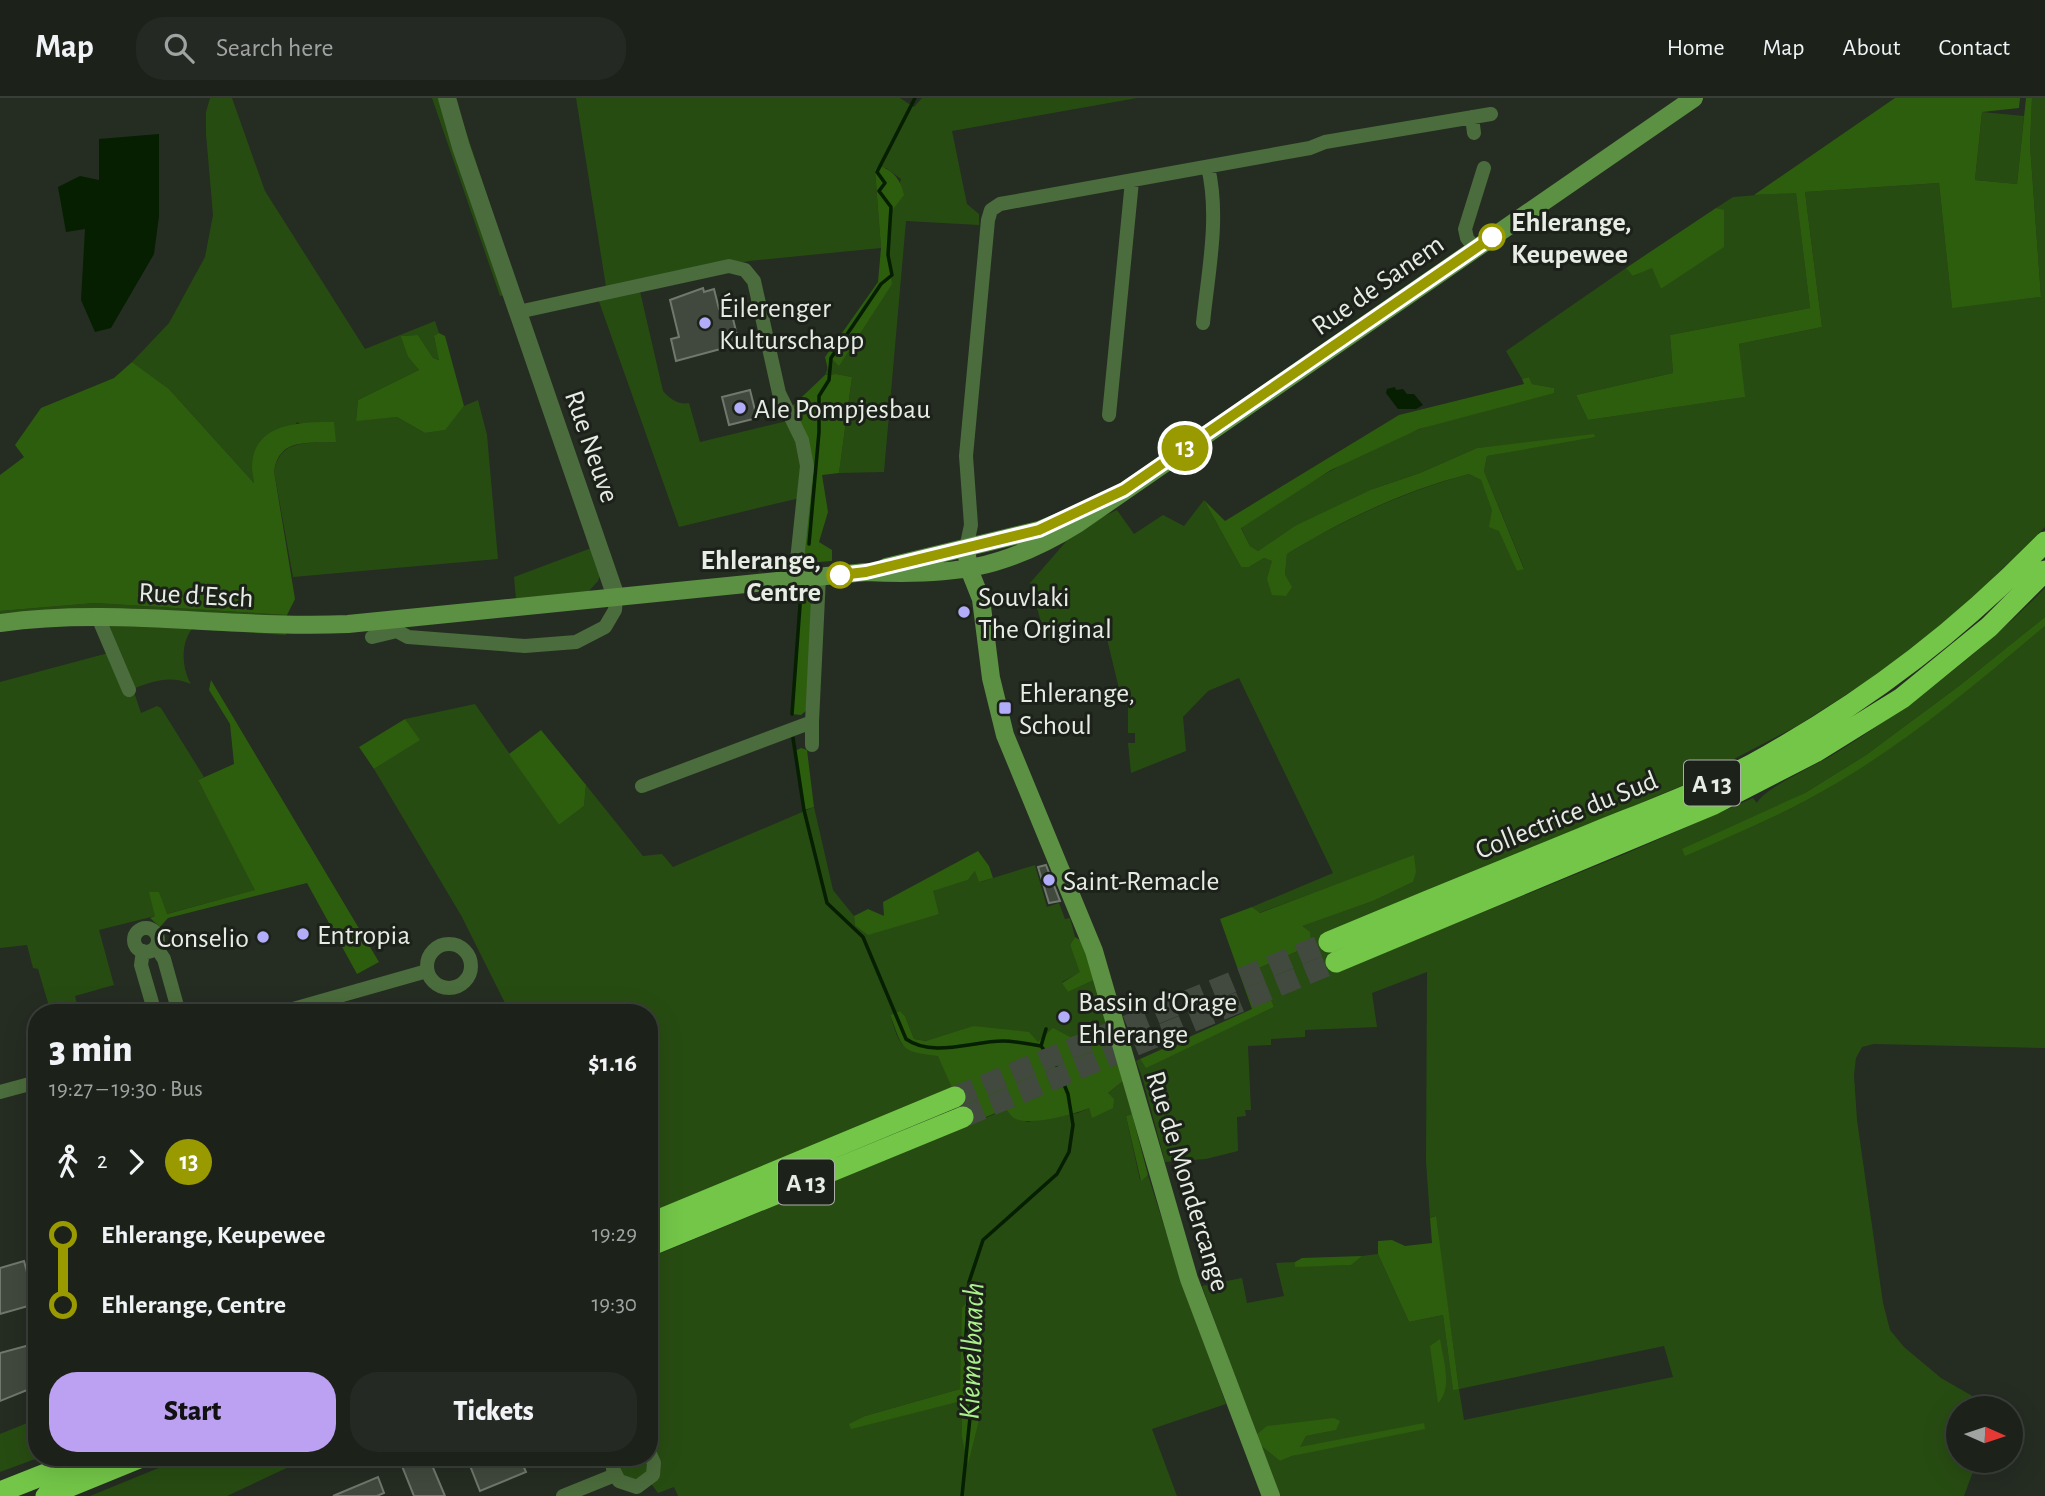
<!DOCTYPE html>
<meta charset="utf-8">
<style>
:root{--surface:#1c211a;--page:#252923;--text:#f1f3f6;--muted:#a0a3a2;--line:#3a3e39;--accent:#bca0f2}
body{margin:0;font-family:"Alegreya Sans",sans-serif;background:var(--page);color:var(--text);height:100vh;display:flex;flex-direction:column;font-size:26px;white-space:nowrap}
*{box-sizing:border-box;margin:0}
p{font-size:23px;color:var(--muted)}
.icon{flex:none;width:38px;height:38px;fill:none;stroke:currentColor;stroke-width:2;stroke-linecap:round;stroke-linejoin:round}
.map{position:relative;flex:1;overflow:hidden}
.drawer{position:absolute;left:28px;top:906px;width:630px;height:462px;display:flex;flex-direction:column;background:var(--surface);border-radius:28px;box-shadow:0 7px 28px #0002,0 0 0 2px var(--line)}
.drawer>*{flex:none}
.badge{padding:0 14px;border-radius:23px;font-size:24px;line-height:46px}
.needle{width:46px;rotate:93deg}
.fabs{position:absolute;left:1946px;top:1298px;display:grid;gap:14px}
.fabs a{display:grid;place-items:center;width:77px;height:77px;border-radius:50%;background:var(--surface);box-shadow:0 7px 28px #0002,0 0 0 2px var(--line);font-size:35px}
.map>.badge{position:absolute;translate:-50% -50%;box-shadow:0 0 0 4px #fff}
.legs{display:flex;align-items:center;gap:10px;height:77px;padding:0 21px;font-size:23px}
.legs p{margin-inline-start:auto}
.summary{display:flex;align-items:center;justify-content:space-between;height:119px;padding:0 21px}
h1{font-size:38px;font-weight:800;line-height:52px}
.button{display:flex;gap:14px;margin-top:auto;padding:14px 21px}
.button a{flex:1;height:80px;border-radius:28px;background:var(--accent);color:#111;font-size:28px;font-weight:800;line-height:80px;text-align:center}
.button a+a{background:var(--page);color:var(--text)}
ul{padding:0 21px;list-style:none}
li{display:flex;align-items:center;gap:24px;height:70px;font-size:26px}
li i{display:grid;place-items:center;width:10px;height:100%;margin:0 9px;background:currentColor}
li i::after{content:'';width:18px;height:18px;margin:-9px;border:5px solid;border-radius:50%;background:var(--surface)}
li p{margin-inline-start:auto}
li:first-child i{background:linear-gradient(#0000 50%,currentColor 0)}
li:last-child i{background:linear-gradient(currentColor 50%,#0000 0)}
header{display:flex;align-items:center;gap:42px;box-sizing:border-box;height:98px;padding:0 35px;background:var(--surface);border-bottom:2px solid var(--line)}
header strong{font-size:33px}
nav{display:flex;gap:38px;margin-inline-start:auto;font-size:24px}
.search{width:490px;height:63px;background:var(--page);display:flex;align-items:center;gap:18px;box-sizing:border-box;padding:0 24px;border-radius:28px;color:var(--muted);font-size:26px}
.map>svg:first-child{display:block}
.green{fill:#274c12;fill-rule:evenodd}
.forest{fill:#2d5e0d}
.water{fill:#051f00}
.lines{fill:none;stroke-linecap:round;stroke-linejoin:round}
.stream{stroke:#051f00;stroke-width:3.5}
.building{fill:#41493e;stroke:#70786d;stroke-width:2}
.motorway-tunnel{stroke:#42493f;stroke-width:21;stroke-dasharray:21 10;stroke-linecap:butt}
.minor{stroke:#4b6c3c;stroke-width:14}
.tertiary{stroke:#4b6c3c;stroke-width:18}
.secondary{stroke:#5c9043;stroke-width:18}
.motorway{stroke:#73c648;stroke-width:21}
.line-1-casing{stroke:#fff;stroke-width:16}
.line-1{stroke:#990;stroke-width:10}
.stop-1-dot{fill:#fff;stroke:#990;stroke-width:3.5}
.poi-dot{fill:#b2adf9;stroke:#1c2219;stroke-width:2.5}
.labels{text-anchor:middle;stroke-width:6;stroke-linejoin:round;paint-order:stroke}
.shield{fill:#1c2219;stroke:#aaafa8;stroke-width:2}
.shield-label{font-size:26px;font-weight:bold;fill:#e7ece5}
.stop-label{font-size:28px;font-weight:bold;fill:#e7ece5;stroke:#1c2219;text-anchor:start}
.street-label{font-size:28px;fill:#e7ece5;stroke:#1c2219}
.poi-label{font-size:28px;fill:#e7ece5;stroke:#1c2219;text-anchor:start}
.water-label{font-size:30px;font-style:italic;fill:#abf18b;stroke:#1c2219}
</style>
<header>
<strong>Map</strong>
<div class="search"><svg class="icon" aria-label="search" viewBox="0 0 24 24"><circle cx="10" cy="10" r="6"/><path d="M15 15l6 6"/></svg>Search here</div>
<nav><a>Home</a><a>Map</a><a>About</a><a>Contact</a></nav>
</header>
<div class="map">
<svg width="2045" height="1398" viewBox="0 0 2045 1398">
<rect width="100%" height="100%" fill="#252c22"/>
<path class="green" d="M210 0H232L265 93 365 251 435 223 439 235 434 239 440 262 433 260 418 237 402 238 408 259 419 272 358 302 356 322 397 319 425 335 444 332 464 308 478 302 487 337 498 461 293 479 274 373C281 340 307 346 336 344L297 324 255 386 169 291 132 264 169 225 205 159 213 117 206 36V14Z
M432 0H455L519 194 500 198Z
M576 0H900L914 9 922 0H1137L952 33 967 106 979 116V127L906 123 884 374 839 375 852 279 836 276 825 277 831 260 892 177C886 143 890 114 901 81L886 70 875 73 881 150 749 163 639 189 663 293C670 301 678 307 689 305L700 344 791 322 802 342 804 399 679 429 597 198 607 195Z
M2032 0H2045V429L1948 524 1897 564 1797 628 1688 685 1324 838 1337 871 1381 856 1625 756 1753 700 1757 705C1765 689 1818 667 1839 653 1914 606 1983 553 2045 490V519L1959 588 1866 657 1805 695 1685 757C1726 740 1768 723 1807 702 1893 655 1971 591 2045 528V950L1874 946 1862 949 1856 960 1854 977 1857 1022 1883 1205 1890 1232 1904 1249 1941 1280 1976 1300 1984 1309 1958 1311V1363H1977L1964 1398H1280L1260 1347 1280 1363 1292 1358 1424 1326 1299 1350 1306 1338 1335 1332 1256 1337 1202 1188 1242 1180 1247 1205 1284 1198 1276 1165 1295 1164V1168L1350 1167 1362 1158 1378 1156 1409 1224 1443 1217 1453 1291 1459 1290 1435 1118 1430 1120 1426 1064 1427 874 1372 895 1377 929 1305 932V939L1271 941V947L1248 948 1251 1012H1245L1246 1018 1237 1019 1238 1053 1206 1061 1165 1064 1143 982 1136 963 1140 961 1146 969 1274 909 1259 870 1311 847 1301 828 1373 803 1413 784 1414 758 1259 815 1252 809 1333 775 1239 580 1208 593 1183 619 1186 653 1131 675 1128 645H1135V635H1128V609L1122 603 1107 541 1046 542 1030 485 1077 431 1117 412 1134 436 1163 417 1184 428 1204 402 1241 469H1249L1264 460 1273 463 1285 477 1287 456C1342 422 1406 393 1469 376L1481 382 1517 473 1524 470 1484 373 1487 358 1595 338 1477 350 1420 375 1370 392 1296 428 1258 453 1250 448 1241 429C1298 393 1355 353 1420 331 1464 315 1511 310 1554 290L1532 286 1529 279 1522 281 1506 253 1626 170 1634 178 1652 169 1661 191 1723 149 1724 113 1716 110 1733 99 1796 94 1810 210 1670 237 1673 275 1576 297 1588 322 1744 299 1739 246 1822 229 1805 94 1939 85 1952 209 2041 199 2030 47ZM1664 1248 1673 1279 1464 1322 1459 1291Z
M1982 14 2024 18 2017 86 1975 82Z
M594 449 602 472 598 483 588 494 516 501 514 479Z
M95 505 287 517 286 537 192 531C180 546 182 571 191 586 170 577 153 583 133 591L141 615 157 608 161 610 204 679 198 682 256 792 166 816 159 794 155 818 99 832 114 887 75 898 79 915H51L38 871 33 870 27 847 0 850V584L112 554 97 517 0 525V513Z
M475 606 559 727 584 708 586 687 643 758 662 756 673 769 814 709 833 792 854 818 855 827 939 816 932 793 968 782 976 772 980 784 1035 767 1047 809 1059 805 1065 821 1070 820 1075 839 1070 847 1081 874 1062 884 1068 894 1094 882 1107 926 1070 939 1038 944 973 928 927 943 914 941 905 918 900 913 890 917C901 952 902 953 938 957L954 992 649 1115V915H510L462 819 374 671 419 642 405 621Z
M1123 983 1132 1016 1126 1018 1140 1082 1148 1077 1181 1182 1226 1306 1152 1331 1177 1398H678L674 1389 658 1395 649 1383 631 1389 613 1364 615 1360H649V1160L1007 1011 1027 1024 1078 1015 1089 1010 1092 1019 1107 996ZM973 1209V1262L983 1306 962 1339V1303L851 1330 850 1326 865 1318 960 1291Z
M37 1321 38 1360 0 1374V1336Z
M183 1360H308L227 1398H90Z"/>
<path class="forest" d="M1895 0H2020L2019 10 1982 14 1975 82 2017 86 2026 0H2032L2030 47 2041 199 1952 210 1939 85 1805 94 1822 229 1739 246 1745 299 1588 322 1576 297 1673 275 1670 237 1810 210 1796 95 1754 97Z
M879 68C894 72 901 83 904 97L890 115 888 157 892 186 839 268 831 260 828 272 825 259 878 184 881 150 875 72Z
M1716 110 1724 112V149L1661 191 1652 170 1633 178 1626 170Z
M439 235 445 238 464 308 445 332 425 335 397 319 356 323 358 302 419 272 408 259 401 238 418 237 433 260 439 262 434 238Z
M132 264 169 291 254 385C254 381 252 374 252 369 253 324 301 324 334 324L336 344C307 346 280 339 274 373L295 501 287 517 95 505 0 513V377L24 359 15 347 41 310 114 280Z
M836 276 852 279 839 375 822 377 828 414 819 444 832 452V463L805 465 798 454 807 368 787 313 825 277Z
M1529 279 1532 286 1554 290V295L1419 331 1331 372 1241 430 1250 448 1258 453 1295 428 1370 392 1420 375 1477 350 1594 336 1595 339 1487 358 1484 373 1524 471 1517 473 1499 433 1489 429 1492 412 1481 382 1469 376C1406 392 1342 422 1287 456L1285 477 1292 489 1286 498 1272 497 1267 481 1272 463 1264 460 1249 469H1241L1204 402 1225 423 1399 317 1524 286 1522 281Z
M812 493 807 612 801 617 792 616 801 494Z
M2045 519V528C1971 591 1893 656 1807 702 1768 723 1726 740 1685 758L1682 751 1805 695 1866 657 1959 588Z
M211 582 379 864 357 876 307 785 168 820 160 829 150 820 155 818 149 794H159L167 816 255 792 198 682 234 666 230 626 209 592Z
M405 621 420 642 374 671 359 649Z
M541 632 586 687 584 708 559 727 509 656Z
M801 650 807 652 814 709 804 712 795 653Z
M978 753 989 768 993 780 979 784 975 773 968 782 933 793 939 816 868 837 855 827 854 818 868 811 884 818 883 804Z
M1414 757 1416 774 1413 784 1373 803 1302 828 1310 834 1311 847 1259 870 1274 909 1146 970 1140 961 1252 911 1220 821 1252 809 1260 815Z
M1075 839 1082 843 1094 882 1068 894 1062 885 1080 874 1070 847Z
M900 913 905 918 914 941 926 943 973 928 1029 934 1038 944 1053 930 1070 939 1107 926 1123 983 1108 995 1114 1001 1113 1010 1092 1020 1089 1010C1075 1016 1028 1029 1014 1020 1011 1018 1009 1014 1006 1011L968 1026 938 958C899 953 904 952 890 917Z
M1132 1016 1148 1077 1141 1083 1126 1018Z
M1436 1118 1459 1291 1453 1292 1443 1217 1409 1224 1378 1156V1143L1392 1142 1405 1148 1432 1145 1430 1120Z
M1362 1158 1351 1167 1295 1169V1164L1302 1160Z
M967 1204 973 1209V1262L983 1306 968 1366 962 1339V1303L851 1331 849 1326 865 1318 960 1291 962 1210Z
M1440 1241C1443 1261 1453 1290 1438 1305L1430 1248Z
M1334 1320 1340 1323 1336 1332 1306 1338 1300 1349 1424 1325 1425 1331 1292 1358 1280 1363 1260 1347 1256 1337 1267 1328Z"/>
<path class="water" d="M159 36V118L154 156 111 230 95 234 81 202 85 131 66 134 58 89 80 78 99 82V41Z
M1395 289 1396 292 1403 291 1407 296H1414L1423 307 1416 311H1398L1386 295 1387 291Z"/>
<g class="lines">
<path class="stream" d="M809 446 819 334V298L829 282 831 260 881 186 892 177 888 157 891 109 879 93 885 85 877 74 915 0
M792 616 801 494
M793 640 804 712 827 805 863 839 906 941C933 960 972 943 1003 943 1015 943 1028 946 1041 948L1056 967 1068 996 1073 1027 1069 1054 1057 1076 983 1142 969 1184 965 1255 972 1300 962 1398
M1041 948 1046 931"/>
</g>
<path class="building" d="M703 190 704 194 714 191 719 211 730 208 739 246 676 263 671 241 679 239 670 202Z
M750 292 757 320 729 327 722 299Z
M1046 767 1060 803 1049 805 1038 769Z
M24 1163 27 1174 37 1172V1193L32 1194 35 1206 0 1216V1170Z
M37 1245V1288L0 1303V1255Z
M407 1360H429L445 1398H414L400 1363Z
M467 1360H520L526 1374 480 1393Z
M378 1379 384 1395 377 1398H333Z"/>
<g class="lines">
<path class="motorway-tunnel" d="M955 999 1329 844
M963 1019 1336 864"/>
<path class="minor" d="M1472 19 1474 35
M1475 151 1467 140 1465 131 1484 70
M518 214 729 168 745 172 754 183 779 295 802 342 807 368 795 481
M1203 225C1208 174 1220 120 1208 69
M1109 317 1132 83
M966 451 971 427 966 358 988 122 991 112 1000 106 1310 50 1325 44 1491 16
M97 517 129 592
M389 521 397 533 408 539 525 548 576 544 605 529 615 512 616 499
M372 539 397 533
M812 647V624
M642 688 812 624 819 479
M134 842a12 12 0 1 1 24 0a12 12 0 1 1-24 0Z
M427 868a22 22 0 1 1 44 0a22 22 0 1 1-44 0Z
M156 849 164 861 179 915
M143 853 141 867 155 915
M279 915 427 873
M0 994 37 984
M615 1360 613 1371 619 1383 637 1389 653 1377 654 1365 649 1354
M563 1398 615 1377"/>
<path class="tertiary" d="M447 0 461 49 616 499"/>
<path class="secondary" d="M966 451 969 471 981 501 991 580 1005 637 1094 853 1189 1181 1271 1398
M886 469 1039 432 1071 419
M0 525C116 509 231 531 348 526L866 474C952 478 1003 472 1077 426L1694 0"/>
<path class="motorway" d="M1329 844C1417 807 1506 771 1594 735 1653 711 1714 689 1769 657 1875 597 1960 531 2045 444
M1336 864 1714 706 1815 654 1902 600 1989 529 2045 473
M649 1126 955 999
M649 1148 963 1019
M0 1394 86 1360
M46 1398 139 1360"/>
</g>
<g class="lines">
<g class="line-1-casing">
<path id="line-1" d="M840 477 866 474 1039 432 1124 392 1492 139"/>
</g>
<use href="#line-1" class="line-1"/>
</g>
<g class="stop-1-dot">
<circle cx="1492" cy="139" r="12"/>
<circle cx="840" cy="477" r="12"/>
</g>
<g class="poi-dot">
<circle cx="705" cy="225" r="7"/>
<circle cx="740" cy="310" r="7"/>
<circle cx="964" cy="514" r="7"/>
<rect x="998" y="603" width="14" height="14" rx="3.5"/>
<circle cx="1049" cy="782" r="7"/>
<circle cx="303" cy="836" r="7"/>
<circle cx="263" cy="839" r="7"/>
<circle cx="1064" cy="919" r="7"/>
</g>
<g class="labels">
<g class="shield">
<rect x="1684" y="662.5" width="56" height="45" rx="5"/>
<rect x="778" y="1061.5" width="56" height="45" rx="5"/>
</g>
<g class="shield-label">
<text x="1712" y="694">A 13</text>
<text x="806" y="1093">A 13</text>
</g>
<g class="stop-label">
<text x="1511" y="133">Ehlerange,<tspan x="1511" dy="32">Keupewee</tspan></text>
<text x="821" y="471" text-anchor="end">Ehlerange,<tspan x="821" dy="32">Centre</tspan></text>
</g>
<g class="street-label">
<text transform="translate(1377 186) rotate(-35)" y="10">Rue de Sanem</text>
<text transform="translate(593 348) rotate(71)" y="10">Rue Neuve</text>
<text transform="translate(196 496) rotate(3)" y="10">Rue d'Esch</text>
<text transform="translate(1566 716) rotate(-22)" y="10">Collectrice du Sud</text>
<text transform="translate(1189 1083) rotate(73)" y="10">Rue de Mondercange</text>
</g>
<g class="poi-label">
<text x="719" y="219">Éilerenger<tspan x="719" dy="32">Kulturschapp</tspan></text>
<text x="754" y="320">Ale Pompjesbau</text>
<text x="978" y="508">Souvlaki<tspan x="978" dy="32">The Original</tspan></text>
<text x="1019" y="604">Ehlerange,<tspan x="1019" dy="32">Schoul</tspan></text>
<text x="1063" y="792">Saint-Remacle</text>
<text x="317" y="846">Entropia</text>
<text x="249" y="849" text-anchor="end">Conselio</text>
<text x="1078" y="913">Bassin d'Orage<tspan x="1078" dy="32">Ehlerange</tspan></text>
</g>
<g class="water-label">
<text transform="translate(971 1253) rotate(-88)" y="10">Kiemelbaach</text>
</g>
</g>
</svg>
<div class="fabs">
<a><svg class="needle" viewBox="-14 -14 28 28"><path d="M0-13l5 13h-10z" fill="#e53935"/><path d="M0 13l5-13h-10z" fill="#a0a3a2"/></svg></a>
</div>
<b class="badge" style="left:1185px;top:350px;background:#990;color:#fff">13</b>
<section class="drawer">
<div class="summary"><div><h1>3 min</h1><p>19:27 – 19:30 · Bus</p></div><b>$1.16</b></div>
<div class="legs"><svg class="icon" aria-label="walk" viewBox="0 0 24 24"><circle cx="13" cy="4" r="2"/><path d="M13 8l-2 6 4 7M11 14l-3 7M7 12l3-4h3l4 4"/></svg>2<svg class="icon" aria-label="forward" viewBox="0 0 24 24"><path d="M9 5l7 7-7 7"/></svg><b class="badge" style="background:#990;color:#fff">13</b></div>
<ul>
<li><i style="color:#990"></i><b>Ehlerange, Keupewee</b><p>19:29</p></li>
<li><i style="color:#990"></i><b>Ehlerange, Centre</b><p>19:30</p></li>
</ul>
<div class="button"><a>Start</a><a>Tickets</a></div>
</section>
</div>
